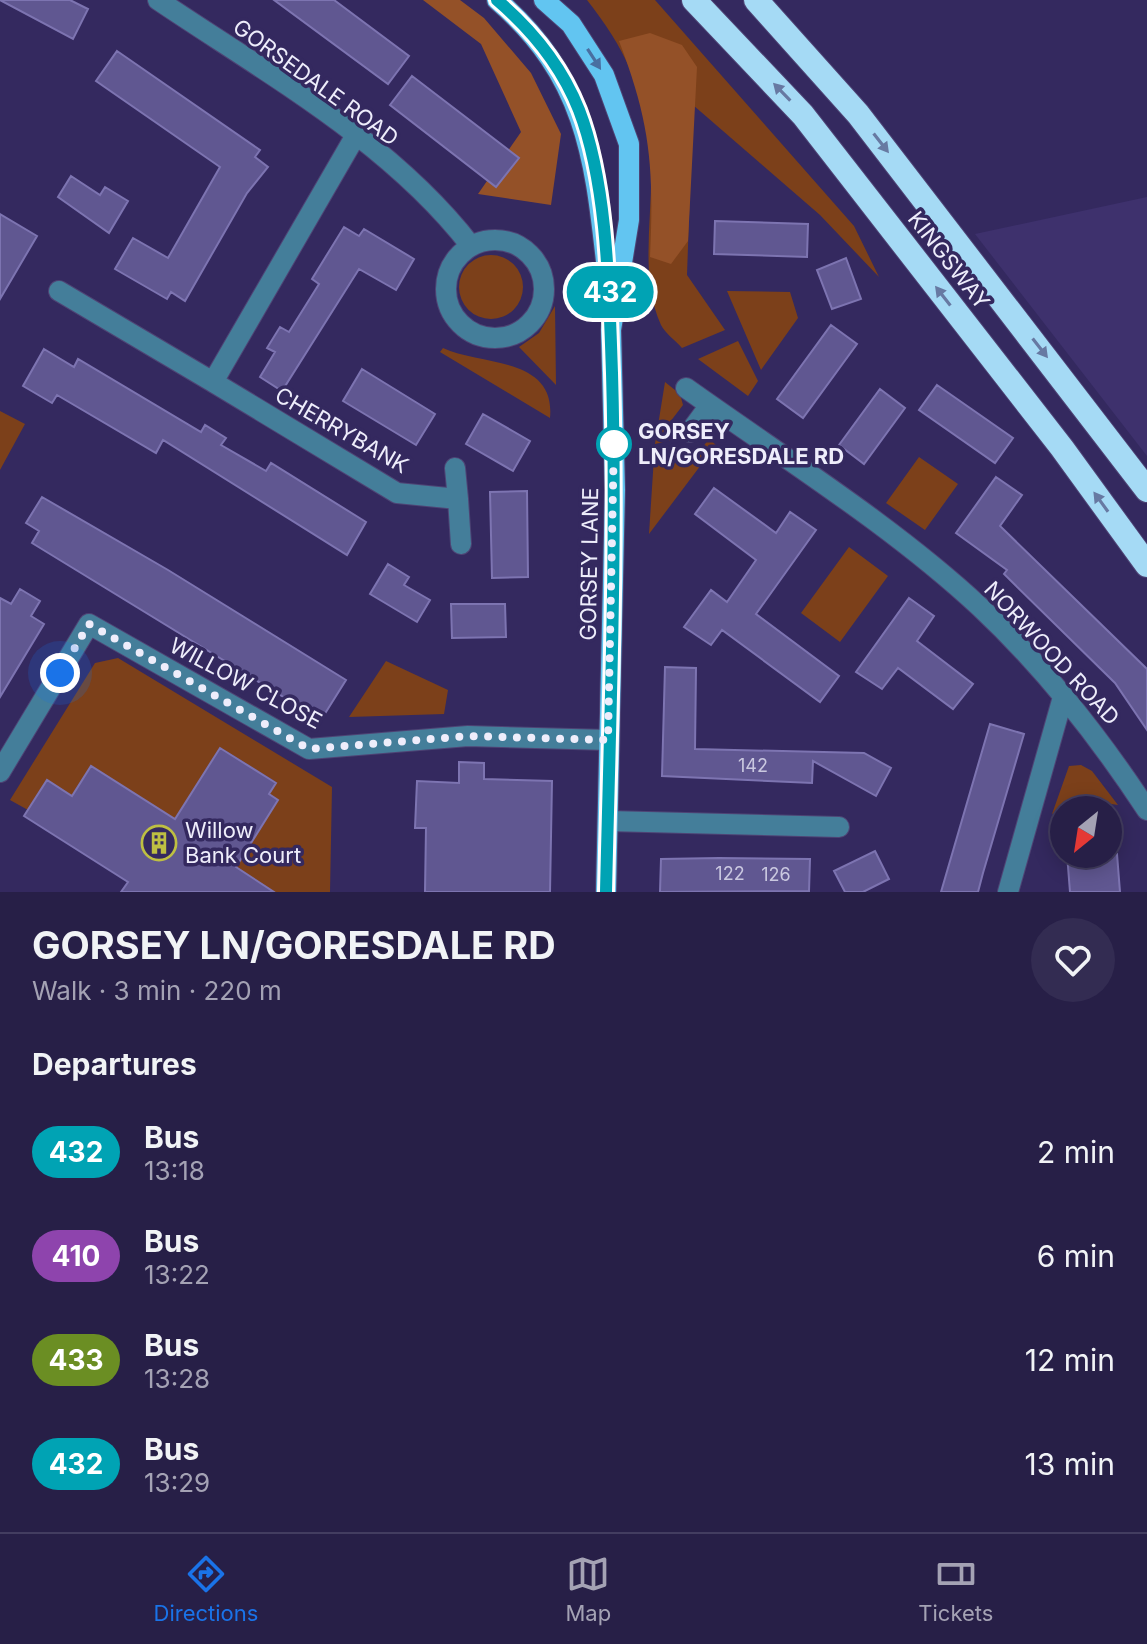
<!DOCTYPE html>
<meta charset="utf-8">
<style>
:root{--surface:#271f47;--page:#332c52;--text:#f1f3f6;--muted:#a4a2b4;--line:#433d60;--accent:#1a73e8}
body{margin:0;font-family:Inter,sans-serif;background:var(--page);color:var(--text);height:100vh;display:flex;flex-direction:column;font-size:30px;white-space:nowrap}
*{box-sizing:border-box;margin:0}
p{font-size:26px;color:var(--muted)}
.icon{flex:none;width:44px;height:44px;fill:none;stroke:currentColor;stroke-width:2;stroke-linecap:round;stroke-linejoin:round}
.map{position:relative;height:892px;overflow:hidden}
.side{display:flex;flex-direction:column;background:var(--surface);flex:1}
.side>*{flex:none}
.badge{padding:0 16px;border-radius:26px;font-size:28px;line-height:52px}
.needle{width:52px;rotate:210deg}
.buttons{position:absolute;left:1050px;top:796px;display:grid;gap:16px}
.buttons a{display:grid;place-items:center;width:72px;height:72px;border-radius:50%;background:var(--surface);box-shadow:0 4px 20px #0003,0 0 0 2px var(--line);font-size:40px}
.you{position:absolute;width:40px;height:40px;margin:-20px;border:6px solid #fff;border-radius:50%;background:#1a73e8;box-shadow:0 0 0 12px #1a73e833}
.map>.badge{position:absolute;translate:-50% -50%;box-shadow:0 0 0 4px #fff}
h2{padding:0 32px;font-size:30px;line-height:72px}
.round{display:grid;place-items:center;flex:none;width:84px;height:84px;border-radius:42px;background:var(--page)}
.head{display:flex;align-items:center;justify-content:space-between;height:136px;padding:0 32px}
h1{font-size:38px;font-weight:700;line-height:60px}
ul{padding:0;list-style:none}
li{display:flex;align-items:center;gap:24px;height:104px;padding:0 32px}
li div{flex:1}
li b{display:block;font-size:30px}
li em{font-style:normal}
li .badge{min-width:88px;font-weight:700;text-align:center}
.menu{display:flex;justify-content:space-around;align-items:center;height:112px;border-top:2px solid var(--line);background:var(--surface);font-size:22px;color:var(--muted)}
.menu a{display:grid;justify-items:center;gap:4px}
.menu .active{color:var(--accent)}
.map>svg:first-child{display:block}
.built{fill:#3e316d}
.green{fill:#7c401a}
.forest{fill:#945128}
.building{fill:#605791;stroke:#7d74b1;stroke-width:2}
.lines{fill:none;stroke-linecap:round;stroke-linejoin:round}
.minor-casing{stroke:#4e4475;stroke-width:22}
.major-casing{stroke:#4e4475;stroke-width:22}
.highway-casing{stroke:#4e4475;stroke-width:26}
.minor{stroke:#447e9a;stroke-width:20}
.major{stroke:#62c5f1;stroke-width:20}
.highway{stroke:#a5daf5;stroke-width:24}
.oneway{fill:#496fa1}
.oneway2{fill:#6779a2}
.line-casing{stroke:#fff;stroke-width:18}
.line{stroke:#00a3b4;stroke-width:12}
.walk{stroke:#eeedfb;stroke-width:8;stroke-dasharray:0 14.4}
.stop-dot{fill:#fff;stroke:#00a3b4;stroke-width:4}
.labels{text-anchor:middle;stroke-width:7;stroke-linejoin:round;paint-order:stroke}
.number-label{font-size:18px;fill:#cac8e0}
.street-label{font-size:22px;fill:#eeedfb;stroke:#34295f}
.stop-label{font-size:22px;font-weight:bold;fill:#eeedfb;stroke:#34295f;text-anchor:start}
.poi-label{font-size:22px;fill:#eeedfb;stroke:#34295f;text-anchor:start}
</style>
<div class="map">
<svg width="1147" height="892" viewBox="0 0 1147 892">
<rect width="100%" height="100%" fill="#34295f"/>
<path class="built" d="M1147 197V456L975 234Z"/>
<path class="green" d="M587 0H655L854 226 879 277 820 215 693 105 687 275 725 330 682 348C676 341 665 333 661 325 637 272 656 205 650 149 644 88 624 47 587 0Z
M459 287a32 32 0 1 1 64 0a32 32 0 1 1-64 0Z
M727 291 790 292 798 318 761 370Z
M555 306 556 385 519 347 539 333Z
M738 341 758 381 748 396 698 359Z
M443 348C481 366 556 356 550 418L440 352Z
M665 382 680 394 683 405 670 422 684 437 655 444Z
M0 411 25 424 0 470Z
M709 439 716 445 649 534 654 457 702 448Z
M919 457 958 484 925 530 886 503Z
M849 547 888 576 840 642 801 613Z
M118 658 332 787 330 892H274L236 867 278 800 269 794 276 782 221 748 175 819 72 796 47 780 28 810 10 800 95 663Z
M386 661 448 690 444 714 349 717Z
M1081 765 1092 771 1118 805 1084 800 1052 814 1069 766Z"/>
<path class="forest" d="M423 0H460L484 18 531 73 561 134 551 205 478 194 521 132 481 44Z
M650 33 682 45 697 67 688 241 671 264 650 257C654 169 651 124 619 41Z"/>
<path class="building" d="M0 0H70L88 9 73 39Z
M274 0H334L409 56 388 84Z
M117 51 260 150 255 157 268 167 247 193 185 301 171 292 167 299 115 269 133 238 168 258 220 167 96 81Z
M412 76 519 158 496 187 390 105Z
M71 176 100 195 105 187 128 201 109 233 58 197Z
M0 214 37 236 0 299Z
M715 221 808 224 807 257 714 254Z
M344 227 359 236 364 229 414 259 396 290 359 269 282 391 260 377 275 352 267 348 280 327 289 332 319 284 312 279Z
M846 258 861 299 832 309 817 270Z
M831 325 857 344 803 418 777 399Z
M44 349 74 367 78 359 201 432 205 425 226 438 221 445 266 471 271 463 366 522 347 555 163 440 156 453 57 395 52 403 23 386Z
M362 369 435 414 416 445 343 401Z
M937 385 1013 438 995 463 919 410Z
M880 389 905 408 864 464 839 445Z
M483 414 530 441 513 471 466 444Z
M996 477 1022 495 1000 526 1147 669V730L1115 683 1004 574 1007 570 956 533Z
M714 488 776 533 790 512 816 530 756 614 839 676 820 702 722 630 711 645 684 627 711 590 727 602 756 560 695 514Z
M527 491 528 577 492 578 490 492Z
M42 497 168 570 346 680 321 720 32 543 39 531 26 523Z
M388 564 409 577 404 585 430 600 417 622 370 594Z
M20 589 40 601 31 616 44 624 0 697V598L11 604Z
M909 598 934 616 917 641 973 684 953 709 898 668 882 689 856 672Z
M451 604H505L506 637 452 638Z
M665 667 696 668 695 749 864 753 891 768 876 796 813 761 812 783 662 776Z
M990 724 1024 734 983 873 978 892H941Z
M220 748 276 783 269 794 278 800 236 867 274 892H121L128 882 24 816 47 780 72 796 91 766 175 819Z
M459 762 484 763V779L552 781 550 892H425L426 828H415L417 781 459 783Z
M875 851 889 879 863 892H845L834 871Z
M1067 854H1117L1120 892H1070Z
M719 858 810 859 809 891 660 892 661 859Z"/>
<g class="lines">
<g class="minor-casing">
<path id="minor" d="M158 0C266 73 390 141 471 246
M446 289a49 49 0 1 1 98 0a49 49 0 1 1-98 0Z
M59 291 213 382 356 135
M213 382 397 493 458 499 461 544
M686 388C784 458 893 526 980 607 1044 667 1099 737 1147 810
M690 432 710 405
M455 468 458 499
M0 772 89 624 309 749 468 736 608 740
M608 821 839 827
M1008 892 1063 697"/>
</g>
<g class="major-casing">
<path id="major" d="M497 0C593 82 595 170 609 287
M544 0 571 24 604 75 629 144V220L611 330 615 490 606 892"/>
</g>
<g class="highway-casing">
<path id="highway" d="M694 0 803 115 1062 448 1147 565
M756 0 858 114 1147 490"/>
</g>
<use href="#minor" class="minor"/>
<use href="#major" class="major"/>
<use href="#highway" class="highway"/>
</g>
<defs><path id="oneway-solid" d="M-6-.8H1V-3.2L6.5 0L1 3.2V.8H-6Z" transform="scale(2)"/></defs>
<use class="oneway" href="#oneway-solid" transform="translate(594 59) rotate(57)"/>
<g class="oneway2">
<use href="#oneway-solid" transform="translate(782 92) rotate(-134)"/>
<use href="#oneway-solid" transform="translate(881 143) rotate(52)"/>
<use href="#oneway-solid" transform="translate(943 296) rotate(-128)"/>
<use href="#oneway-solid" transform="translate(1040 348) rotate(52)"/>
<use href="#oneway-solid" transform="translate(1101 502) rotate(-126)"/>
</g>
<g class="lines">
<g class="line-casing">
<path id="line" d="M497 0C531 29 562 67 579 110 608 185 609 293 612 373 617 546 610 719 606 892"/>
</g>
<use href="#line" class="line"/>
<path class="walk" d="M60 673 89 624 309 749 468 736 608 740 614 437V444"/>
</g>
<defs>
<g id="building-ring" transform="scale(1.8)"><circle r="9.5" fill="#34295f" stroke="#bebf42" stroke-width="1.5"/><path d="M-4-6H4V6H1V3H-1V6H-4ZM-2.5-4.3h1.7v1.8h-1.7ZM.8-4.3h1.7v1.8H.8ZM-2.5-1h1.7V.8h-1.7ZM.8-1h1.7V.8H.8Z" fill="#bebf42"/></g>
</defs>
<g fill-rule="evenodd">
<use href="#building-ring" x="159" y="843"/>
</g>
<circle class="stop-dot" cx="614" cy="444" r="16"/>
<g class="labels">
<g class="number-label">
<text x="753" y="772">142</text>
<text x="730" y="880">122</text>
<text x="776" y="881">126</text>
</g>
<g class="street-label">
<text transform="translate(316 82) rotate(36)" y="8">GORSEDALE ROAD</text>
<text transform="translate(949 260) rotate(52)" y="8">KINGSWAY</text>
<text transform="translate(342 430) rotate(30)" y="8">CHERRYBANK</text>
<text transform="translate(589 564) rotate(-89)" y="8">GORSEY LANE</text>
<text transform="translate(1052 653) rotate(47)" y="8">NORWOOD ROAD</text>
<text transform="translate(246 683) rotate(28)" y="8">WILLOW CLOSE</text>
</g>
<g class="stop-label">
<text x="638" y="439">GORSEY<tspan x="638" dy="25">LN/GORESDALE RD</tspan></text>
</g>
<g class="poi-label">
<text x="185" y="838">Willow<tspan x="185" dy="25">Bank Court</tspan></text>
</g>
</g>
</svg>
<div class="buttons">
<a><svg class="needle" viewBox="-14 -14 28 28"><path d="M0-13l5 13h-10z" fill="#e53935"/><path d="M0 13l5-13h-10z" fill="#a4a2b4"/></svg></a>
</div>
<div class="you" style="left:60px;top:673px"></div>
<b class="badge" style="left:610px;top:292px;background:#00a3b4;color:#fff">432</b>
</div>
<section class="side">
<div class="head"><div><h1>GORSEY LN/GORESDALE RD</h1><p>Walk · 3 min · 220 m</p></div><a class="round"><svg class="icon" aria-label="heart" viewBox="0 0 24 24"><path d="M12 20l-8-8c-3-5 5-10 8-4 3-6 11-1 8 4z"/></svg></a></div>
<h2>Departures</h2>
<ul>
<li><span class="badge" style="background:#00a3b4;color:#fff">432</span><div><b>Bus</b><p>13:18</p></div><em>2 min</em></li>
<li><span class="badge" style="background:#8e44ad;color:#fff">410</span><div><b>Bus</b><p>13:22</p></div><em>6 min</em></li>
<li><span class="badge" style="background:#6b8e23;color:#fff">433</span><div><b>Bus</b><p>13:28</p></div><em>12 min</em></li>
<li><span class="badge" style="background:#00a3b4;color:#fff">432</span><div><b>Bus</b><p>13:29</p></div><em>13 min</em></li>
</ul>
</section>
<nav class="menu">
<a class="active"><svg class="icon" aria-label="directions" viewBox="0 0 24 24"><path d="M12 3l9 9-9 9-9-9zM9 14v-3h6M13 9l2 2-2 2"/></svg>Directions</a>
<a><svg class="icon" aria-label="map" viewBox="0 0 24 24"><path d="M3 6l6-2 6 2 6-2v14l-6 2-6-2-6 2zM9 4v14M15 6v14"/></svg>Map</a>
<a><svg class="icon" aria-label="tickets" viewBox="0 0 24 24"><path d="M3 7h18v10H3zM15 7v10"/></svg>Tickets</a>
</nav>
